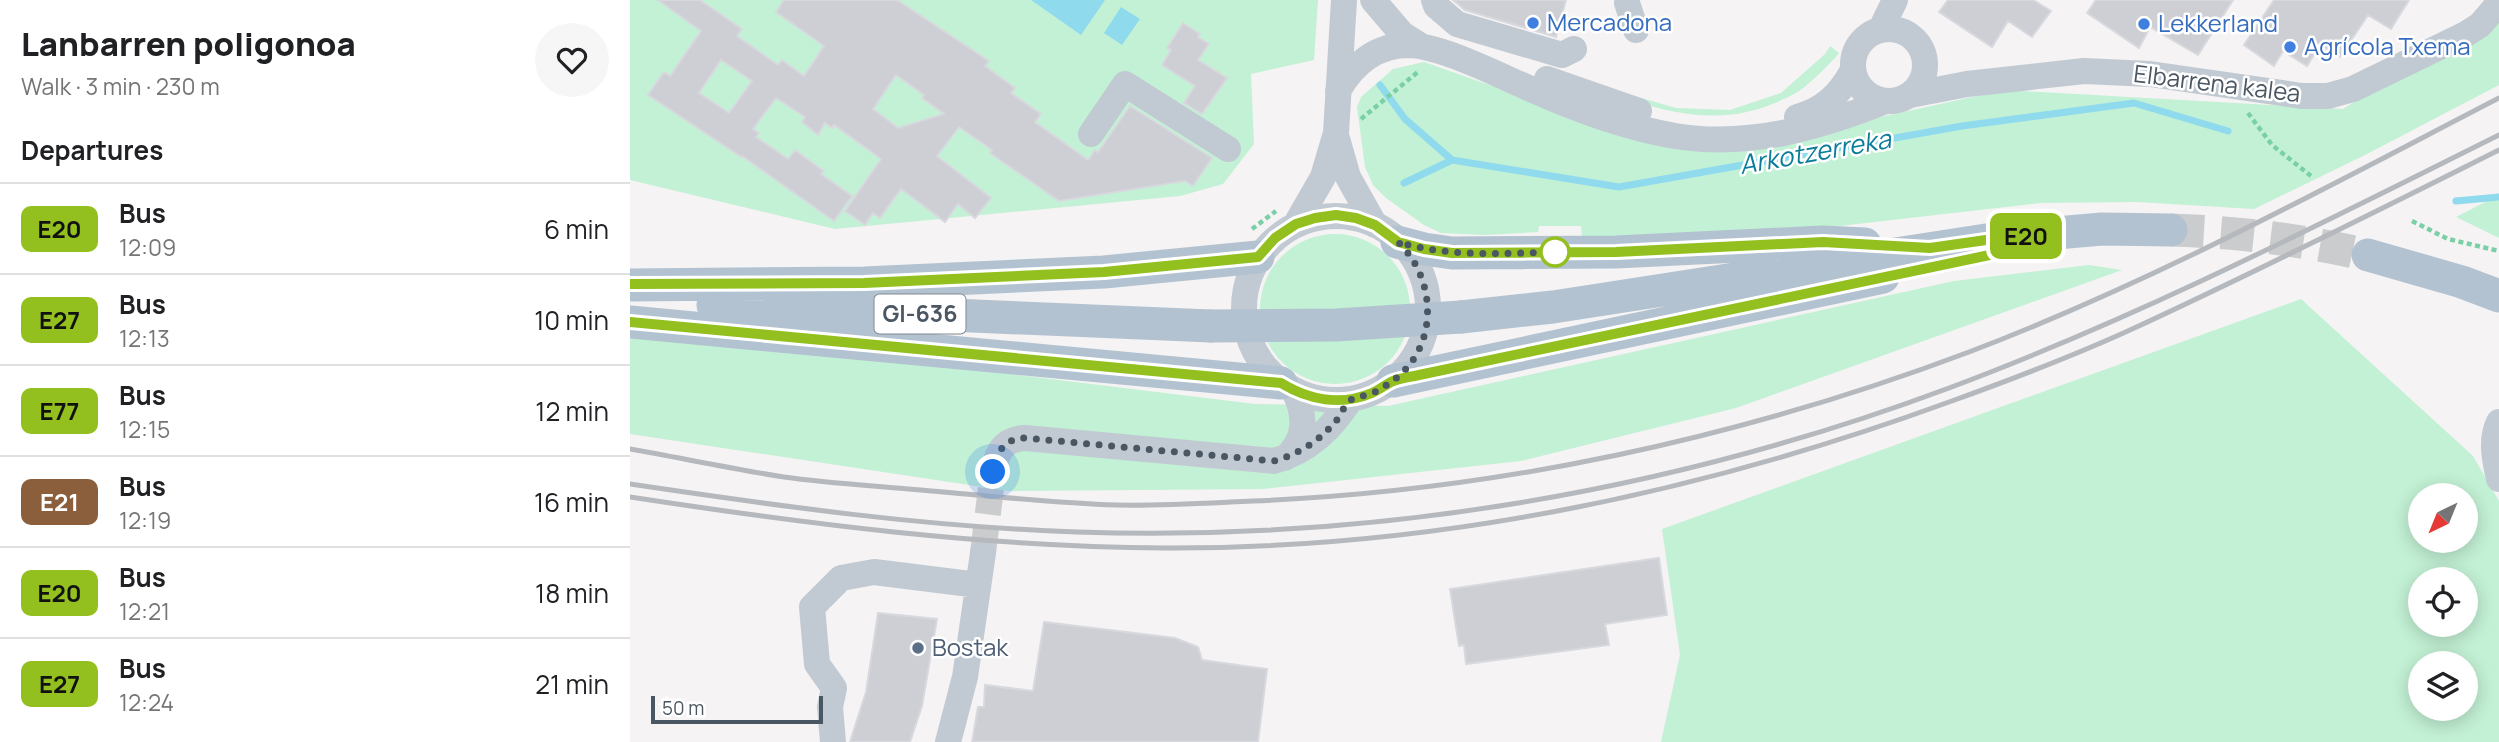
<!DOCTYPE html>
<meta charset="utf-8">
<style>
:root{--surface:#fff;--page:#f6f6f6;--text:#202124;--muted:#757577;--line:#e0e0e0}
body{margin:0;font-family:Manrope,sans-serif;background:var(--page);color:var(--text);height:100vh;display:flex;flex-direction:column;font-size:26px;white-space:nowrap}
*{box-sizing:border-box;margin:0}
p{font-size:23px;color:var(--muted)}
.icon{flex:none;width:38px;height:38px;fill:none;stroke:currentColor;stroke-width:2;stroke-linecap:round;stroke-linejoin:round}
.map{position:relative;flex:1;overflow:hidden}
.details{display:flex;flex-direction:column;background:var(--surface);width:630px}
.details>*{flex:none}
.badge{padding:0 14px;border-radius:10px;font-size:24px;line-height:46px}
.needle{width:46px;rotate:223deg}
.fabs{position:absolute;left:1778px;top:483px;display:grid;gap:14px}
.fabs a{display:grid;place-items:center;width:70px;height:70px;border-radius:50%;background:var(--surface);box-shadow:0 4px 18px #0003;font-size:35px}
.scale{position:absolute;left:21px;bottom:18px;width:172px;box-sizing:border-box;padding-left:7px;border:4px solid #4a5661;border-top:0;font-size:19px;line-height:24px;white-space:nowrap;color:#4a5661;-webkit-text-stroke:5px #fff;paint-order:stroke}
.you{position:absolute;width:35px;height:35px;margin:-18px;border:5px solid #fff;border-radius:50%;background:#1a73e8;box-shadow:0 0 0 10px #1a73e833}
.map>.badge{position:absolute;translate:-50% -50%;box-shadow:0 0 0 4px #fff}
h2{padding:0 21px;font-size:26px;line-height:63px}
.round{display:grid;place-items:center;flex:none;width:74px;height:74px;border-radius:37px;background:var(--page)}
.head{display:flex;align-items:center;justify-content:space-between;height:119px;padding:0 21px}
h1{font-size:33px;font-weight:800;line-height:52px}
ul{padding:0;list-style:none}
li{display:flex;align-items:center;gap:21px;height:91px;padding:0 21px;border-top:2px solid var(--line)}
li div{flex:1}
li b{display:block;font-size:26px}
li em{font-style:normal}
li .badge{min-width:77px;font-weight:700;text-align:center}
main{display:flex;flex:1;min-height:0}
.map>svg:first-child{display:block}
.green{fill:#c3f1d5;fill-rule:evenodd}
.water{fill:#90daee}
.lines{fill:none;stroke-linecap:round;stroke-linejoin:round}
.stream{stroke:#90daee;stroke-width:7}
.building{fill:#cdcfd5;stroke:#d7d9de;stroke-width:2;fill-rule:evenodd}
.minor-tunnel{stroke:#caccce;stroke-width:26;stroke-dasharray:26 13;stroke-linecap:butt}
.major-tunnel{stroke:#caccce;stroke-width:33;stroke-dasharray:33 17;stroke-linecap:butt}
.path{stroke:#7ad0a6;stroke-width:4.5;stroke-dasharray:5 3.5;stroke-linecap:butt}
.minor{stroke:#c1cad2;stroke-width:26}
.major{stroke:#b3c2d1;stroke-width:33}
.rail{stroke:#b5b8bd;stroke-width:5}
.major-bridge{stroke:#b3c2d1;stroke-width:33}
.line-casing{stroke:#fff;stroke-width:16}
.line{stroke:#93c01f;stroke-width:10}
.walk{stroke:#4a5661;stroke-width:7;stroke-dasharray:0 12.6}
.shop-dot{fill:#3f7fe0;stroke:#fff;stroke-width:2.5}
.stop-dot{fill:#fff;stroke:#93c01f;stroke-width:3.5}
.service-dot{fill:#5c6f8a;stroke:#fff;stroke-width:2.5}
.labels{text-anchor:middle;stroke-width:5;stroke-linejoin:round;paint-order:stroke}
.shield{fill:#fff;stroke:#808990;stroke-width:2}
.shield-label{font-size:23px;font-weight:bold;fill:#4a5661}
.shop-label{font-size:24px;fill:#366cbe;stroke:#fff;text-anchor:start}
.street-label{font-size:24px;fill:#4a5661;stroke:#fff}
.service-label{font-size:24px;fill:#4e5e75;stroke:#fff;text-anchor:start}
.water-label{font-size:26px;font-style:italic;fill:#0c7c9b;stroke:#fff}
</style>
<main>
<section class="details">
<div class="head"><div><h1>Lanbarren poligonoa</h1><p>Walk · 3 min · 230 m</p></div><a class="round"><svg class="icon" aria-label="heart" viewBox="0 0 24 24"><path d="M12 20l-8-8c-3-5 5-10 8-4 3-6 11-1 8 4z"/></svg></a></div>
<h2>Departures</h2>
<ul>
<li><span class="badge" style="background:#93c01f;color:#111">E20</span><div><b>Bus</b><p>12:09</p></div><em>6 min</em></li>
<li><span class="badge" style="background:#93c01f;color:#111">E27</span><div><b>Bus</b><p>12:13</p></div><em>10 min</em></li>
<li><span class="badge" style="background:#93c01f;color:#111">E77</span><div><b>Bus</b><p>12:15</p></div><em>12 min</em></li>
<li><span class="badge" style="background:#8b5e3c;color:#fff">E21</span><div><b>Bus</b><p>12:19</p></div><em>16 min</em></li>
<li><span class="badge" style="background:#93c01f;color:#111">E20</span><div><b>Bus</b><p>12:21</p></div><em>18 min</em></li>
<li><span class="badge" style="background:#93c01f;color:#111">E27</span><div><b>Bus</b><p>12:24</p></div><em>21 min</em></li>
</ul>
</section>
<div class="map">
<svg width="1869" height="742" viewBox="0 0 1869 742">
<rect width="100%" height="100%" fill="#f5f3f3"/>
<path class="green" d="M0 0H688L684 60 621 74 624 144 593 184 550 196 205 229 0 180Z
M1869 9V85L1735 155 1624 209 1507 202 1410 203 1166 231 952 238 951 226H909L908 232 856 235 811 233 794 225 756 198 743 185 735 167 727 107 731 97 763 69 794 62 945 115 1123 145 1374 90 1713 109Z
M1200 46 1209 53 1205 58C1194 69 1182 82 1169 91 1162 96 1153 99 1145 103 1078 132 1010 105 946 79L1046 108 1100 110 1151 93 1195 54Z
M1869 195V238L1826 217Z
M630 309a75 75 0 1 1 150 0a75 75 0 1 1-150 0Z
M1459 265 1492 270 1106 408 891 461 632 489 379 491 0 434V334L118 342 625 404 758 406 1324 281Z
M1671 299 1843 456 1869 501V742H1031L1050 655 1032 529ZM1790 495H1836V541H1790ZM1790 579H1836V625H1790ZM1790 663H1836V709H1790Z"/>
<path class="water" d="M401 0H475L451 35Z
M491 7 510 19 492 45 474 33Z"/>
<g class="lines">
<path class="stream" d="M750 85 775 119 822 160
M774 183 822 160 989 187 1332 126 1504 103 1598 131
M1826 201 1869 197"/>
</g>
<path class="building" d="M28 0H70L112 29 107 36 148 65 152 60 174 76 194 46 146 12 154 0H267L359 61 355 66 385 88 381 93 411 114 405 122 458 160 465 150 468 152 500 106 582 158 563 186 555 181 429 201 360 153 362 150 329 127 307 156 361 198 345 218 328 204 315 222 271 189 250 218 243 213 235 225 215 211 251 159 204 125 202 128 195 123 188 135 172 122 175 117 146 98 123 129 129 133 126 137 158 159 165 150 194 171 191 174 222 196 204 221 112 156 111 157 18 95 34 72 40 76 71 31ZM91 60 122 81 99 113 69 93ZM266 75 294 95 292 98 314 114 268 128 243 109Z
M823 0H936L926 37 835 10Z
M1318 0H1403L1421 11 1402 37 1378 21 1362 47 1309 12Z
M1466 0H1603L1568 55 1520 27 1509 48 1457 13Z
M1644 0H1779L1761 29 1738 15 1710 57 1690 45 1677 66 1653 51 1644 66 1614 45Z
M553 23 570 34 568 37 579 44 568 60 597 78 572 114 554 103 565 86 532 65 541 50 537 48Z
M1029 558 1037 615 975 624 979 645 836 664 834 645 829 646 820 589Z
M248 613 307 619 292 706 280 742H220L236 692Z
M414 622 545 638 568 647 572 660 637 669 628 742H342L348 707H354L355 685 403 691Z"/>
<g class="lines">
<path class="minor-tunnel" d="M353 553 363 472"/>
<path class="major-tunnel" d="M1541 230C1607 232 1674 240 1738 255"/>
<path class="path" d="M1618 113 1642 145 1681 176
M731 119 789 71
M1782 221 1818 239 1869 251
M622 229 646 211"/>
<path class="minor" d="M743 0 772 34 791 46
M804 0 806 6 827 24 932 55 944 49
M997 3 1006 30
M1223 65a36 36 0 1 1 72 0a36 36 0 1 1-72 0Z
M1251 29 1265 0
M917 79 1009 111
M708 91C723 64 747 45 779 45 811 46 864 73 894 86 942 108 992 127 1045 136 1118 148 1188 128 1256 101
M1280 95 1337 84 1454 71 1520 74 1672 96H1698L1723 89 1836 34 1850 25 1869 3
M1167 117C1194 110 1210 94 1223 70
M461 134 495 84 598 149
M706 135 718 177 745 225
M614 308a92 92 0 1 1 184 0a92 92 0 1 1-184 0Z
M666 224 693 177 706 133 714 0
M1869 422C1860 439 1865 461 1869 479
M655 458C677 439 676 415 664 391
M363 472C367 452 373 439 395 438L644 461C680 451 701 429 721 399
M203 742 200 707 204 688 187 664 182 607 211 578 244 572 348 585
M318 742 335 677 353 553"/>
<path class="major" d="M767 242 794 249 822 253 986 252 1193 242 1235 244
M1738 255 1832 282 1869 296
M0 285 234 283 474 272 628 257
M83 305 581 326
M831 317 923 307 1369 238 1472 229 1541 230
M0 322 651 383
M763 381 1253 277"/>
<path class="rail" d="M0 449C51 458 103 469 154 477 203 484 252 486 301 491 362 496 424 503 486 505 532 506 578 503 623 501 868 491 1111 438 1339 352 1523 282 1695 188 1869 98
M0 484C148 506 297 527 447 532 743 542 1041 492 1319 388 1509 317 1688 225 1869 135
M0 497C177 524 355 547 535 548 803 549 1067 494 1319 402 1380 380 1441 357 1500 330 1624 273 1747 211 1869 150"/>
<path class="major-bridge" d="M581 326 706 325 831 317"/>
</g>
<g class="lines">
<g class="line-casing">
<path id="line" d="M0 284 234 283 474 272 628 257 645 238 666 224 685 218 706 215 726 218 745 225 768 242 794 249 822 253 986 252 1193 242 1300 248 1398 234 1369 253 789 375C780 377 769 378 761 382 755 385 749 390 742 393 711 406 679 400 651 383L0 322"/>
</g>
<use href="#line" class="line"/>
<path class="walk" d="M363 472C367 452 373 439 395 438L644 461C669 454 689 441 706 421 711 415 715 403 722 399 727 396 736 396 742 393 749 391 755 386 761 382 809 349 808 280 768 242 821 258 876 253 931 252H925"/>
</g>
<g class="shop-dot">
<circle cx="903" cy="23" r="7"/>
<circle cx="1514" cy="24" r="7"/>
<circle cx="1660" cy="47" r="7"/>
</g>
<circle class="stop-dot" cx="925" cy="252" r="14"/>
<circle class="service-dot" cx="288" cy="648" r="7"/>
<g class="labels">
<rect class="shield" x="244.5" y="294.5" width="91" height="39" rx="5"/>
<g class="shield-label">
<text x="290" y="322">GI-636</text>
</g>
<g class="shop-label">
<text x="917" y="31">Mercadona</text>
<text x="1528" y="32">Lekkerland</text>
<text x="1674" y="55">Agrícola Txema</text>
</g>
<g class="street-label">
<text transform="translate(1587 84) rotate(7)" y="8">Elbarrena kalea</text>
</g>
<g class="service-label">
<text x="302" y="656">Bostak</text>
</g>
<g class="water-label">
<text transform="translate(1185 152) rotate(-10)" y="9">Arkotzerreka</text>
</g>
</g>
</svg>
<div class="fabs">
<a><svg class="needle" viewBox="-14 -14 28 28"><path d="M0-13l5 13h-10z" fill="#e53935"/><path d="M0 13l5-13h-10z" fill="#757577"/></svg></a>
<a><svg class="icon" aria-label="locate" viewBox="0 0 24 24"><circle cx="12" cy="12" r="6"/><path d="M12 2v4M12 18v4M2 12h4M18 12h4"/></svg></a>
<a><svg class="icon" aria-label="layers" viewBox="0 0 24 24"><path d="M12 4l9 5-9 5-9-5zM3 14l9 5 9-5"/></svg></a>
</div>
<div class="scale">50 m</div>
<div class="you" style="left:363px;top:472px"></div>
<b class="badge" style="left:1396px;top:236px;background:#93c01f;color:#111">E20</b>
</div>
</main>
